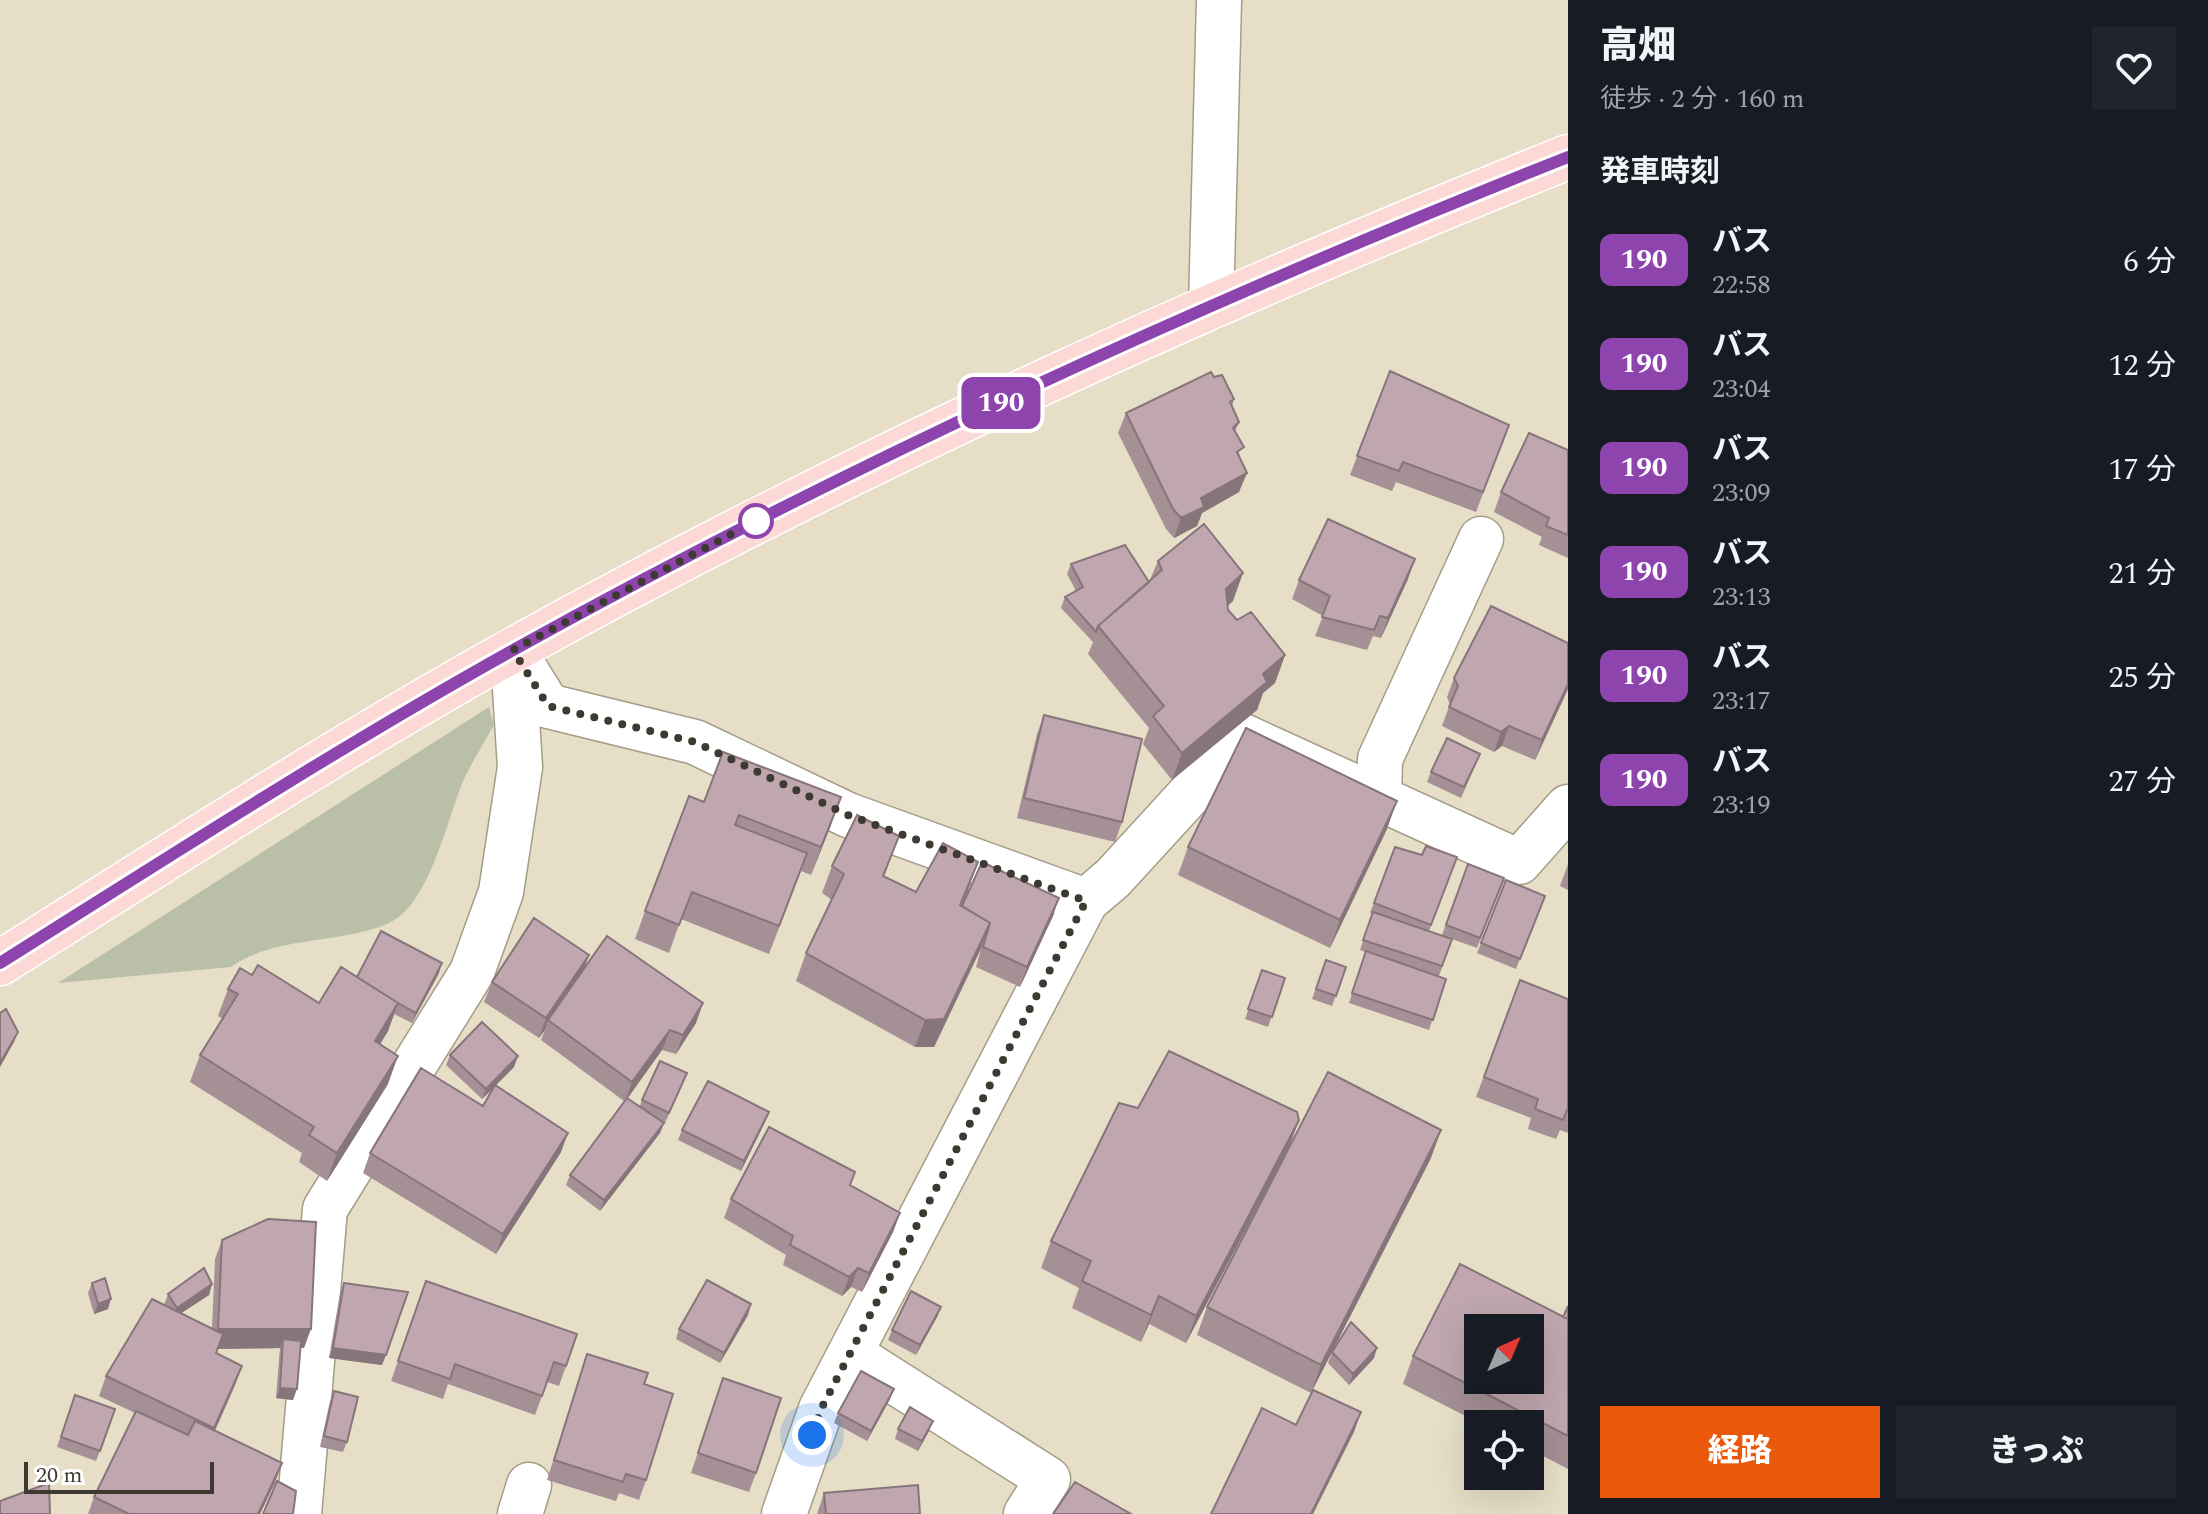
<!DOCTYPE html>
<html lang="ja">
<meta charset="utf-8">
<style>
:root{--surface:#171b24;--page:#20242c;--text:#f1f3f6;--muted:#9ea1a6;--accent:#ea580c}
body{margin:0;font-family:Spectral,"Noto Sans JP",serif;background:var(--page);color:var(--text);height:100vh;display:flex;flex-direction:column;font-size:30px;white-space:nowrap}
*{box-sizing:border-box;margin:0}
p{font-size:26px;color:var(--muted)}
.icon{flex:none;width:44px;height:44px;fill:none;stroke:currentColor;stroke-width:2;stroke-linecap:round;stroke-linejoin:round}
.map{position:relative;flex:1;overflow:hidden}
.details{display:flex;flex-direction:column;background:var(--surface);width:640px}
.details>*{flex:none}
.badge{padding:0 16px;border-radius:12px;font-size:28px;line-height:52px}
.needle{width:52px;rotate:44deg}
.fabs{position:absolute;left:1464px;top:1314px;display:grid;gap:16px}
.fabs a{display:grid;place-items:center;width:80px;height:80px;border-radius:0px;background:var(--surface);box-shadow:0 8px 32px #0002;font-size:40px}
.scale{position:absolute;left:24px;bottom:20px;width:190px;box-sizing:border-box;padding-left:8px;border:4px solid #3d3a31;border-top:0;font-size:22px;line-height:28px;white-space:nowrap;color:#3d3a31;-webkit-text-stroke:6px #fff;paint-order:stroke}
.you{position:absolute;width:40px;height:40px;margin:-20px;border:6px solid #fff;border-radius:50%;background:#1a73e8;box-shadow:0 0 0 12px #1a73e833}
.map>.badge{position:absolute;translate:-50% -50%;box-shadow:0 0 0 4px #fff}
h2{padding:0 32px;font-size:30px;line-height:72px}
.round{display:grid;place-items:center;flex:none;width:84px;height:84px;border-radius:0px;background:var(--page)}
.headline{display:flex;align-items:center;justify-content:space-between;height:136px;padding:0 32px}
h1{font-size:38px;font-weight:800;line-height:60px}
.primary-button{display:flex;gap:16px;margin-top:auto;padding:16px 32px}
.primary-button a{flex:1;height:92px;border-radius:0px;background:var(--accent);color:#fff;font-size:32px;font-weight:800;line-height:92px;text-align:center}
.primary-button a+a{background:var(--page);color:var(--text)}
ul{padding:0;list-style:none}
li{display:flex;align-items:center;gap:24px;height:104px;padding:0 32px}
li div{flex:1}
li b{display:block;font-size:30px}
li em{font-style:normal}
li .badge{min-width:88px;font-weight:700;text-align:center}
main{display:flex;flex:1;min-height:0}
.map>svg:first-child{display:block}
.green{fill:#bac0a8}
.lines{fill:none;stroke-linecap:round;stroke-linejoin:round}
.minor-casing{stroke:#a49d87;stroke-width:47}
.major-casing{stroke:#fff;stroke-width:47}
.minor{stroke:#fff;stroke-width:44}
.major{stroke:#fcd9d6;stroke-width:44}
.wall{fill:#a59096}
.shaded-wall{fill:#86757a}
.building{fill:#c0a7af;stroke:#86757a;stroke-width:2;fill-rule:evenodd}
.line-casing{stroke:#fff;stroke-width:18}
.line{stroke:#8e44ad;stroke-width:12}
.walk{stroke:#3d3a31;stroke-width:8;stroke-dasharray:0 14.4}
.stop-dot{fill:#fff;stroke:#8e44ad;stroke-width:4}
</style>
<main>
<div class="map">
<svg width="1568" height="1514" viewBox="0 0 1568 1514">
<rect width="100%" height="100%" fill="#e6dec7"/>
<path class="green" d="M489 707 494 725C484 743 473 760 464 779 447 818 430 905 389 923 339 945 276 935 231 967L58 983Z"/>
<g class="lines">
<g class="minor-casing">
<path id="minor" d="M1211 307 1219 0
M513 650 548 706 695 742 848 815 1086 901 821 1409 784 1514
M1379 800 1380 759 1481 539
M1086 901 1113 878 1243 736 1519 862 1568 807
M851 1354 1048 1479 1026 1514
M299 1514 325 1209 472 972 501 892 520 767 513 657
M520 1514 529 1485"/>
</g>
<g class="major-casing">
<path id="major" d="M0 963C170 856 339 747 515 649 854 461 1208 301 1568 157"/>
</g>
<use href="#minor" class="minor"/>
<use href="#major" class="major"/>
</g>
<path class="wall" d="M1390 371 1509 425 1476 512 1396 482 1392 491 1350 475Z
M1234 399 1232 406 1239 422 1235 432 1240 458 1239 492 1202 513 1197 526 1174 538 1166 529 1118 433 1126 413Z
M1568 450V558L1539 545 1542 537 1494 512 1501 492Z
M1158 561 1233 601 1227 606 1228 610 1237 620 1285 655 1275 683 1263 693 1257 710 1172 780 1143 744 1149 728 1088 654 1093 642 1061 608 1065 597 1076 591 1067 574 1071 564 1149 582Z
M1408 579 1381 638 1373 636 1367 650 1315 636 1323 616 1292 599 1299 580Z
M1454 678 1568 689 1535 760 1502 746 1494 752 1442 726 1450 704 1447 697Z
M1044 715 1122 822 1115 842 1017 818 1037 734Z
M1476 764 1461 798 1427 782 1431 772Z
M704 802 831 825 811 875 801 871 769 954 681 919 669 953 635 939 645 911Z
M1387 829 1330 948 1178 875 1188 847Z
M899 836 884 877 916 892 968 890 1059 898 1052 918 1020 987 976 967 981 949 934 1047H915L796 981 806 953 832 900 822 893 832 866Z
M1395 847 1422 855 1457 857 1429 931 1442 935 1468 864 1504 878 1477 948 1452 939 1439 976 1446 979 1429 1030 1349 1003 1365 952 1360 950 1372 914 1370 913Z
M1568 864V890L1560 886Z
M1506 880 1545 896 1516 969 1477 953Z
M1326 960 1346 967 1332 1006 1312 999Z
M584 968 696 1023 676 1054 662 1050 627 1098 640 1106 642 1100 683 1083 665 1123 663 1122 660 1133 600 1211 566 1185 570 1175 624 1101 541 1040 545 1030 539 1038 484 1002 492 982Z
M1262 970 1285 978 1268 1027 1245 1019Z
M439 973 412 1023 394 1014 388 1031 380 1044 388 1084 327 1181 299 1162 302 1153 190 1082 200 1055 223 1019 218 1016 228 989 252 975 319 1003 357 977Z
M1520 980 1568 999V1133L1560 1130 1556 1139 1528 1129 1531 1118 1476 1097Z
M450 1055 514 1067 495 1086 561 1152 496 1254 363 1173 370 1153 483 1106 494 1088 482 1099 446 1065Z
M1138 1108 1299 1120 1289 1147 1186 1343 1149 1324 1141 1342 1072 1308 1079 1288 1041 1268 1051 1241Z
M765 1122 741 1171 678 1140 682 1130Z
M1431 1158 1311 1393 1197 1335 1207 1307Z
M850 1185 900 1213 893 1232 862 1292 851 1287 842 1296 783 1265 786 1255 724 1218 731 1199Z
M222 1240 304 1348H301L293 1400 276 1398 280 1348 218 1349 216 1353 235 1385 215 1431 282 1463 275 1482 260 1514H88L94 1497 135 1413 99 1396 106 1376 164 1305 168 1294 212 1284 209 1295 181 1313 212 1328 215 1259Z
M426 1281 566 1366 559 1386 547 1382 535 1415 448 1384 443 1399 391 1381Z
M92 1283 108 1309 94 1314 88 1293Z
M344 1283 382 1365 329 1358 340 1293Z
M1568 1306V1469L1530 1449V1424H1481L1403 1384 1413 1356 1563 1317Z
M941 1307 937 1317 916 1355 888 1340 892 1330Z
M748 1315 720 1363 676 1339 679 1329Z
M1332 1352 1374 1358 1349 1385 1328 1363Z
M587 1354 644 1384 646 1480 639 1500 619 1493 616 1501 547 1480Z
M723 1378 756 1473 749 1492 691 1473Z
M894 1389 890 1399 867 1441 834 1423 838 1413Z
M334 1391 347 1442 343 1452 320 1447 330 1401Z
M75 1395 115 1409 96 1461 57 1447Z
M898 1429 929 1431 918 1451 895 1439Z
M824 1493 920 1514H817Z"/>
<path class="shaded-wall" d="M1247 473 1239 492 1202 513 1197 526 1174 538 1181 518 1201 498Z
M1415 559 1408 579 1381 638 1388 618Z
M1243 573 1233 601 1215 617 1226 589Z
M1285 655 1275 683 1263 693 1257 710 1172 780 1182 753 1263 674Z
M1568 684V689L1535 760 1542 740Z
M1509 726 1502 746 1494 752 1501 732Z
M841 797 831 825 811 875 821 847Z
M1397 801 1387 829 1330 948 1340 920Z
M978 862 968 890 949 932 960 905Z
M1059 898 1052 918 1020 987 1027 967Z
M990 923 980 950 934 1047H915L925 1020Z
M589 955 582 975 548 1020 545 1030 539 1038 546 1018Z
M442 963 439 973 412 1023 416 1013Z
M398 1003 388 1031 365 1069 375 1041Z
M703 1003 696 1023 676 1054 683 1035Z
M670 1030 662 1050 625 1102 632 1082Z
M18 1032 14 1042 0 1067V1063Z
M398 1056 388 1084 327 1181 337 1153Z
M518 1056 514 1067 482 1099 486 1089Z
M769 1112 765 1122 741 1171 744 1161Z
M1299 1120 1289 1147 1186 1343 1196 1316Z
M664 1123 660 1133 600 1211 604 1200Z
M1441 1130 1431 1158 1311 1393 1321 1365Z
M568 1133 561 1152 496 1254 503 1234Z
M900 1213 893 1232 862 1292 869 1273Z
M858 1268 851 1287 842 1296 849 1277Z
M212 1284 209 1295 174 1318 177 1308Z
M1159 1296 1149 1324 1141 1342 1151 1315Z
M111 1299 108 1309 94 1314 98 1304Z
M751 1304 748 1315 720 1363 724 1353Z
M941 1307 937 1317 916 1355 920 1345Z
M218 1329H311L304 1348H283V1339L280 1348 211 1349Z
M333 1348 386 1355 382 1365 329 1358Z
M1377 1348 1374 1358 1349 1385 1353 1374Z
M242 1366 235 1385 207 1447 214 1428Z
M280 1388 297 1389 293 1400 276 1398Z
M894 1389 890 1399 867 1441 871 1431Z
M1361 1412 1354 1432 1313 1514H1311Z
M933 1421 929 1431 918 1451 922 1441Z
M282 1463 275 1482 260 1514H258Z"/>
<path class="building" d="M1390 371 1509 425 1483 492 1403 462 1399 471 1357 456Z
M1211 372 1214 377 1222 375 1234 399 1230 402 1239 422 1233 428 1244 447 1237 452 1247 473 1201 498 1204 507 1181 518 1173 509 1126 413Z
M1529 433 1568 450V535L1546 526 1549 518 1501 492Z
M1328 519 1415 559 1388 618 1380 616 1374 630 1322 617 1330 596 1299 580Z
M1204 524 1243 573 1226 589 1228 610 1237 620 1251 612 1285 655 1263 674 1267 682 1182 753 1153 716 1164 706 1098 626 1162 570 1158 561Z
M1125 545 1149 582 1098 626 1096 632 1065 597 1083 587 1071 564Z
M1491 606 1568 643V684L1542 740 1509 726 1501 732 1449 707 1458 686 1454 678Z
M1044 715 1142 739 1122 822 1024 798Z
M1246 728 1397 801 1340 920 1188 847Z
M1447 738 1480 754 1464 787 1431 772Z
M723 752 841 797 821 847 739 815 735 825 807 853 779 926 692 892 679 925 645 911 689 796 704 802Z
M857 815 899 836 883 876 916 892 943 843 978 862 960 905 990 923 944 1019 925 1020 806 953 844 874 832 866Z
M1426 846 1457 857 1431 925 1374 903 1395 847 1422 855Z
M982 862 1059 898 1027 967 983 947 990 923 962 906Z
M1468 864 1504 878 1480 938 1446 925Z
M1506 880 1545 896 1520 959 1481 943Z
M1373 912 1452 939 1442 966 1363 940Z
M534 918 589 955 546 1018 492 982Z
M381 931 442 963 416 1013 398 1003 357 977Z
M607 936 703 1003 683 1035 670 1030 632 1082 548 1020Z
M1366 951 1446 979 1433 1020 1352 993Z
M1326 960 1346 967 1336 996 1316 989Z
M258 965 319 1003 341 967 398 1003 375 1041 398 1056 337 1153 309 1135 314 1127 200 1055 238 994 228 989 240 968 252 975Z
M1262 970 1285 978 1272 1017 1248 1009Z
M1520 980 1568 999V1111L1567 1110 1563 1120 1535 1109 1538 1099 1484 1077Z
M6 1009 18 1032 0 1063V1013Z
M482 1022 518 1056 486 1089 450 1055Z
M1169 1051 1297 1112 1299 1120 1196 1316 1159 1296 1151 1315 1082 1281 1091 1261 1051 1241 1119 1103 1138 1108Z
M660 1061 687 1073 669 1113 642 1100Z
M421 1068 483 1106 495 1085 568 1133 503 1234 370 1153Z
M1328 1072 1441 1130 1321 1365 1207 1307Z
M708 1081 769 1112 744 1161 682 1130Z
M627 1098 664 1123 604 1200 570 1175Z
M769 1127 855 1172 850 1185 900 1213 869 1273 858 1268 849 1277 790 1245 793 1236 731 1199Z
M268 1219 316 1222 311 1329H218L222 1240Z
M1460 1264 1568 1319V1436L1413 1356ZM1478 1328H1530V1380H1478Z
M204 1268 212 1284 177 1308 168 1294Z
M105 1278 111 1299 98 1304 92 1283Z
M707 1280 751 1304 724 1353 679 1329Z
M426 1281 577 1334 566 1366 554 1362 542 1396 455 1364 450 1379 398 1361Z
M344 1283 408 1292 386 1355 333 1348Z
M911 1291 941 1307 920 1345 892 1330Z
M152 1299 223 1334 216 1353 242 1366 214 1428 106 1376Z
M1568 1306V1319L1563 1317Z
M1351 1322 1377 1348 1353 1374 1332 1352Z
M283 1339 301 1341 297 1389 280 1388Z
M587 1354 648 1373 644 1384 673 1394 646 1480 626 1474 623 1482 554 1460Z
M861 1371 894 1389 871 1431 838 1413Z
M723 1378 781 1398 756 1473 698 1453Z
M1313 1390 1361 1412 1311 1514H1211L1262 1408 1296 1425Z
M334 1391 358 1397 347 1442 324 1436Z
M75 1395 115 1409 100 1451 61 1437Z
M910 1407 933 1421 922 1441 898 1429Z
M136 1411 188 1435 195 1421 282 1463 258 1514H129L94 1497Z
M277 1481 296 1491 293 1514H263Z
M1075 1482 1131 1514H1053Z
M49 1483 50 1514H0V1501Z
M918 1485 920 1514H826L824 1493Z"/>
<g class="lines">
<g class="line-casing">
<path id="line" d="M0 963C170 856 339 747 515 649 854 461 1208 300 1568 157"/>
</g>
<use href="#line" class="line"/>
<path class="walk" d="M756 521 513 650 548 706 695 742 848 815 1086 901 821 1409 812 1435"/>
</g>
<circle class="stop-dot" cx="756" cy="521" r="16"/>
</svg>
<div class="fabs">
<a><svg class="needle" viewBox="-14 -14 28 28"><path d="M0-13l5 13h-10z" fill="#e53935"/><path d="M0 13l5-13h-10z" fill="#9ea1a6"/></svg></a>
<a><svg class="icon" aria-label="locate" viewBox="0 0 24 24"><circle cx="12" cy="12" r="6"/><path d="M12 2v4M12 18v4M2 12h4M18 12h4"/></svg></a>
</div>
<div class="scale">20 m</div>
<div class="you" style="left:812px;top:1435px"></div>
<b class="badge" style="left:1001px;top:403px;background:#8e44ad;color:#fff">190</b>
</div>
<section class="details">
<div class="headline"><div><h1>高畑</h1><p>徒歩 · 2 分 · 160 m</p></div><a class="round"><svg class="icon" aria-label="heart" viewBox="0 0 24 24"><path d="M12 20l-8-8c-3-5 5-10 8-4 3-6 11-1 8 4z"/></svg></a></div>
<h2>発車時刻</h2>
<ul>
<li><span class="badge" style="background:#8e44ad;color:#fff">190</span><div><b>バス</b><p>22:58</p></div><em>6 分</em></li>
<li><span class="badge" style="background:#8e44ad;color:#fff">190</span><div><b>バス</b><p>23:04</p></div><em>12 分</em></li>
<li><span class="badge" style="background:#8e44ad;color:#fff">190</span><div><b>バス</b><p>23:09</p></div><em>17 分</em></li>
<li><span class="badge" style="background:#8e44ad;color:#fff">190</span><div><b>バス</b><p>23:13</p></div><em>21 分</em></li>
<li><span class="badge" style="background:#8e44ad;color:#fff">190</span><div><b>バス</b><p>23:17</p></div><em>25 分</em></li>
<li><span class="badge" style="background:#8e44ad;color:#fff">190</span><div><b>バス</b><p>23:19</p></div><em>27 分</em></li>
</ul>
<div class="primary-button"><a>経路</a><a>きっぷ</a></div>
</section>
</main>
